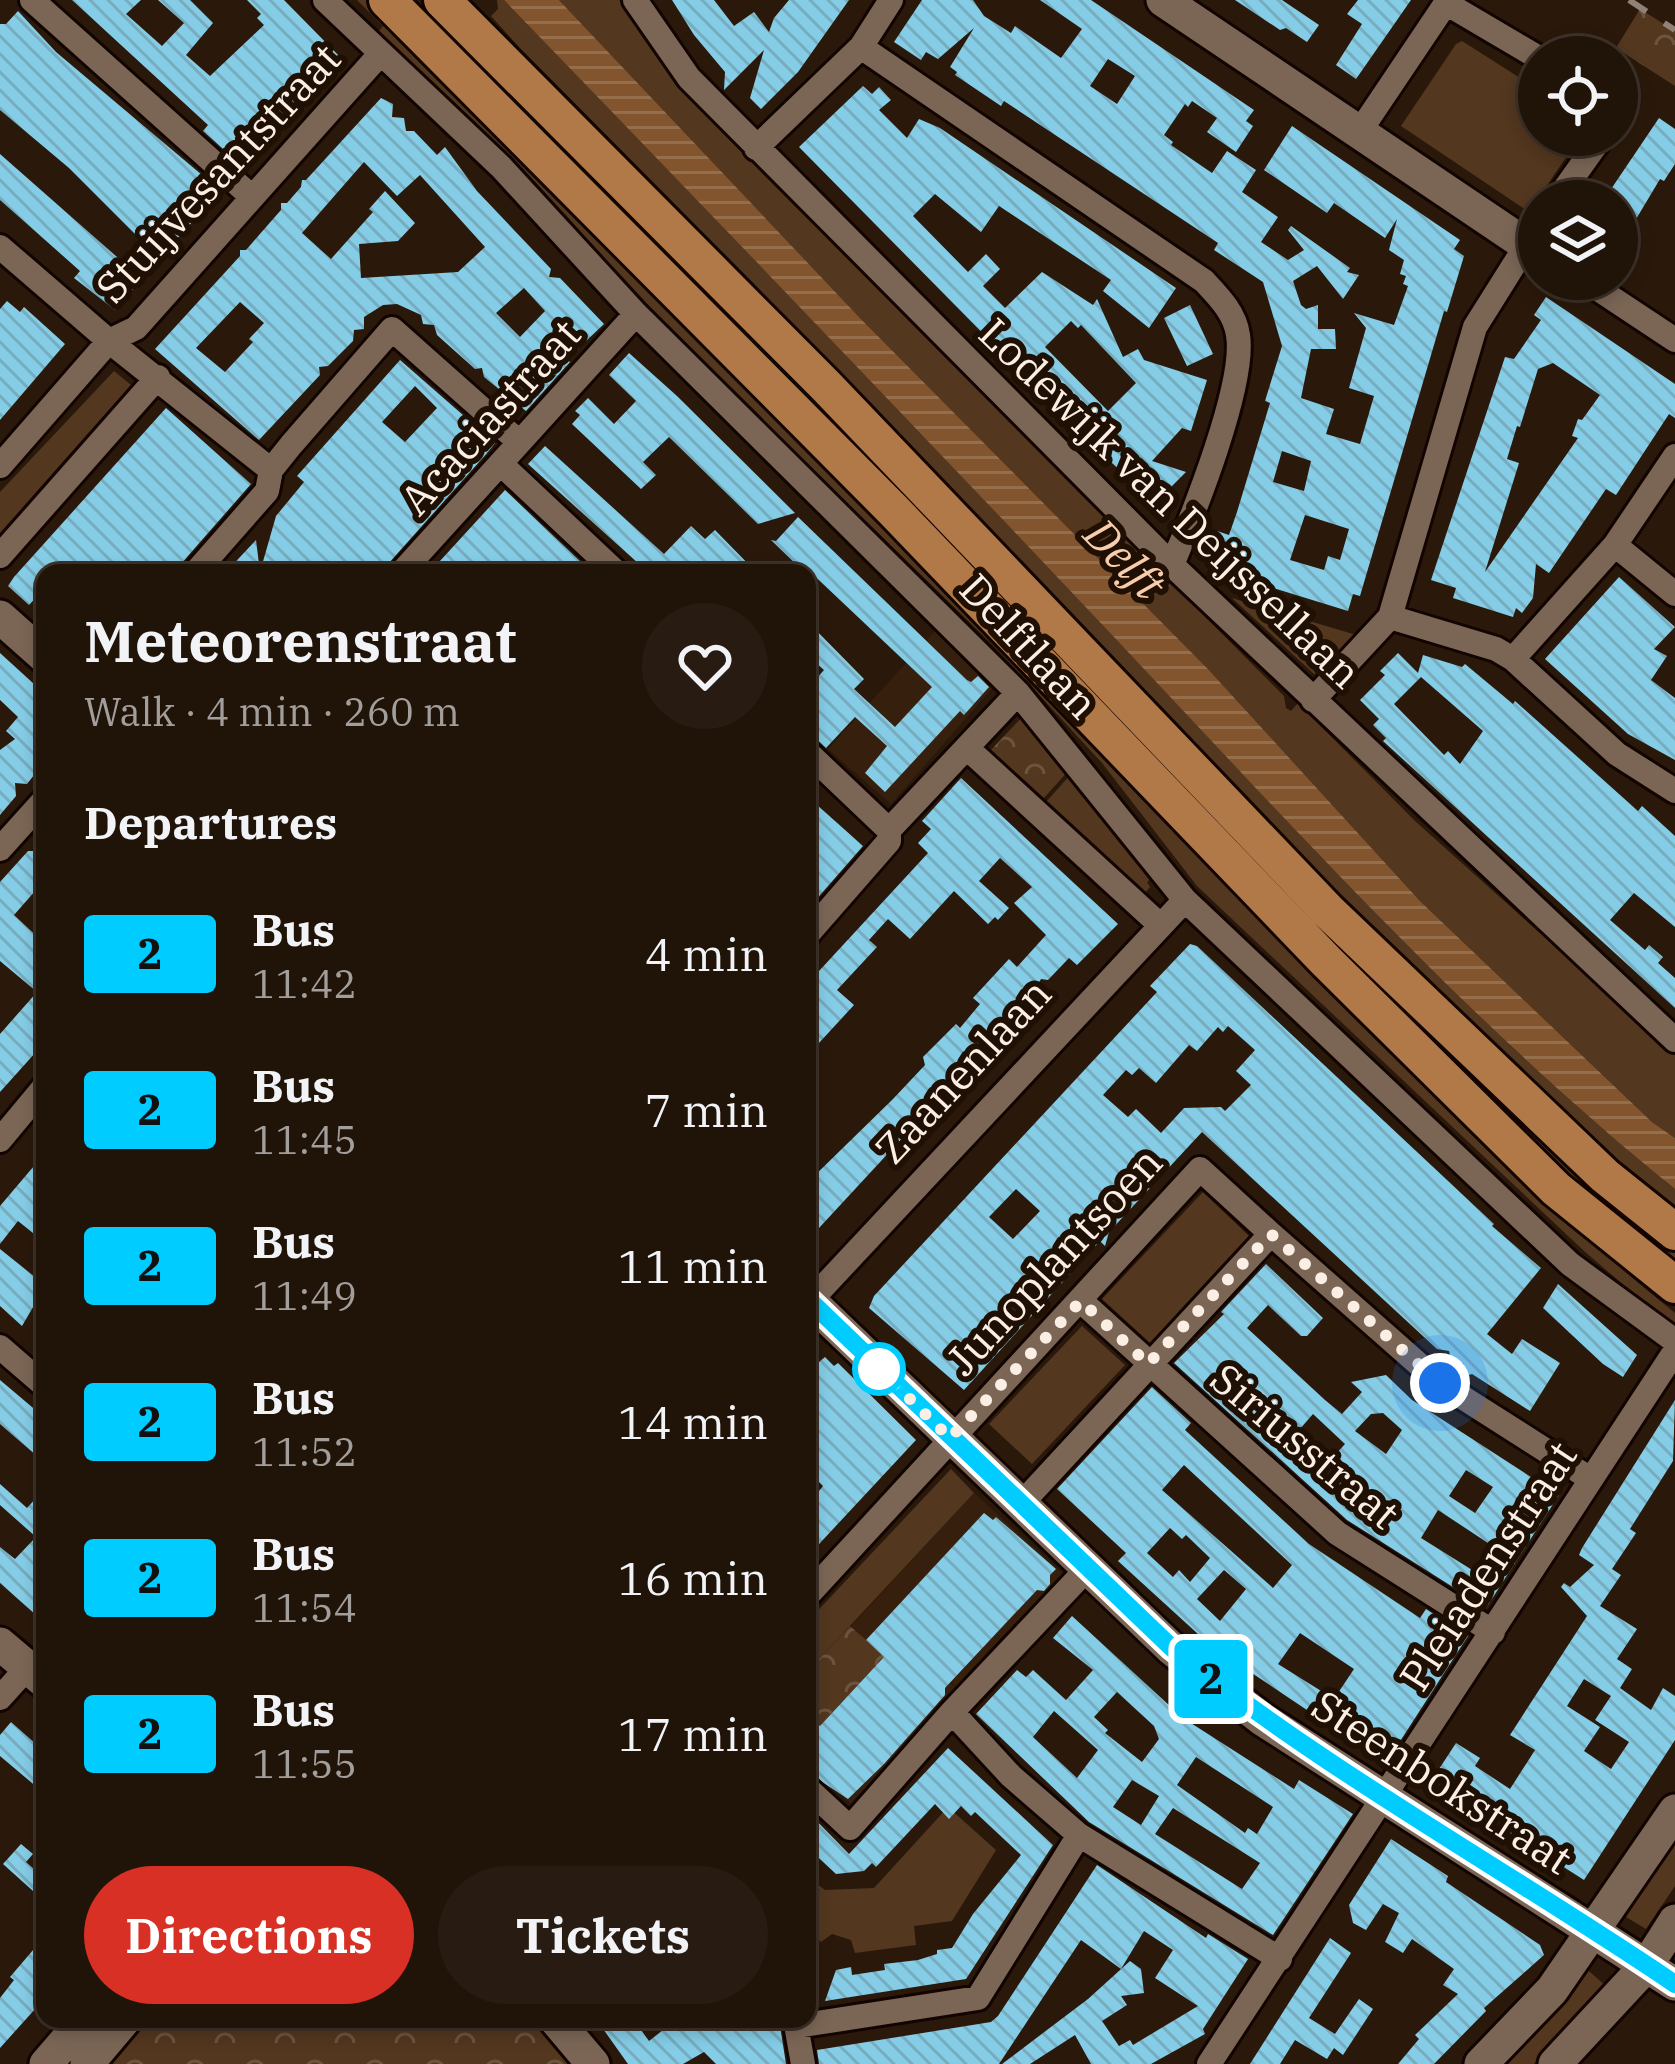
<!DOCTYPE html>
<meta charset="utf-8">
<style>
:root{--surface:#201308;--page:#281c12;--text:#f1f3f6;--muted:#a29e9c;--line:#3d3229;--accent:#d93025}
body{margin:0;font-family:"IBM Plex Serif",serif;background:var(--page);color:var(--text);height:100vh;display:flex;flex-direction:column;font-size:45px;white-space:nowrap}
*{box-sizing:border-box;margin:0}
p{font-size:39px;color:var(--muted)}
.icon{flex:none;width:66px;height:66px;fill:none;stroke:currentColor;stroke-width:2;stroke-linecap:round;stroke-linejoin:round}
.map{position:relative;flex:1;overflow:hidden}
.drawer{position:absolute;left:36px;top:564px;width:780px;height:1464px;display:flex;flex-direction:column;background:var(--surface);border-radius:24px;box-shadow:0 6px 18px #0003,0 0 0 3px var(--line)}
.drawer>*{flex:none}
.badge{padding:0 24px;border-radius:9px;font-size:42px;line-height:78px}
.controls{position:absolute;left:1518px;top:36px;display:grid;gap:24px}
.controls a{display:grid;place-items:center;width:120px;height:120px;border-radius:50%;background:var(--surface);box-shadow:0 6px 18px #0003,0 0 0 3px var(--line);font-size:60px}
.you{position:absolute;width:60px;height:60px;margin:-30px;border:9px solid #fff;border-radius:50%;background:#1a73e8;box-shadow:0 0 0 18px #1a73e833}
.map>.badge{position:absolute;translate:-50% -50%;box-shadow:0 0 0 6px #fff}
h2{padding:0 48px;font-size:45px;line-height:108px}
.round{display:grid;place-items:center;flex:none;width:126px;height:126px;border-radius:63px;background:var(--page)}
.summary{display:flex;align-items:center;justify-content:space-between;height:204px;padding:0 48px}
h1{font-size:57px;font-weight:700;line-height:90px}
.button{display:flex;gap:24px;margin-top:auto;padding:24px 48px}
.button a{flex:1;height:138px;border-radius:72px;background:var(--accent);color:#fff;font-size:48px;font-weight:700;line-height:138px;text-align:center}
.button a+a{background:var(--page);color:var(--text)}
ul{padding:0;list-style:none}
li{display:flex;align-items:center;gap:36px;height:156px;padding:0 48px}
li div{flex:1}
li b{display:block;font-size:45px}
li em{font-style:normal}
li .badge{min-width:132px;font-weight:700;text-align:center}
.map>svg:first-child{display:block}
.built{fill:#36200d}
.grass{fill:#53371f}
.forest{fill:url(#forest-crowns)}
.water{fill:url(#water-rules)}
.building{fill:url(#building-back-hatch);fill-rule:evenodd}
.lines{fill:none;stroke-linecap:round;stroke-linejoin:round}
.street-casing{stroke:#120400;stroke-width:30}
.secondary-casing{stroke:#120400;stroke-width:39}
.primary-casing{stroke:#120400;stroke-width:42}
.street{stroke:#7b6656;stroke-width:24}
.secondary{stroke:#7b6656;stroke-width:33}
.primary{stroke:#b27948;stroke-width:36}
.rail{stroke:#908276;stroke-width:6;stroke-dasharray:21 21;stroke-linecap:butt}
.line-casing{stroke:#fff;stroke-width:27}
.line{stroke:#0cf;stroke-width:18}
.walk{stroke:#faeee5;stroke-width:12;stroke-dasharray:0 21.6}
.stop-dot{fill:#fff;stroke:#0cf;stroke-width:6}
.labels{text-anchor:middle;stroke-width:12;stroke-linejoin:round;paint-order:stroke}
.street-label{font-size:42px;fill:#faeee5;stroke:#201004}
.water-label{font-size:45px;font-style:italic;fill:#f8cdab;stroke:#201004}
</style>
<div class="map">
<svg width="1675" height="2064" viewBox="0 0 1675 2064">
<defs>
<pattern id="forest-crowns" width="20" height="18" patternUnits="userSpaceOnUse" patternTransform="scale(3)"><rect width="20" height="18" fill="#53371f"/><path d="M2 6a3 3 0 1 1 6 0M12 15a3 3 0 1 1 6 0" fill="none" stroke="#6d543f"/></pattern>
<pattern id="water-rules" width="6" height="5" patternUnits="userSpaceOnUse" patternTransform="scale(3)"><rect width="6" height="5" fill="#82552e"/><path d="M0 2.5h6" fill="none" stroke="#956e4c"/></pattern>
<pattern id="building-back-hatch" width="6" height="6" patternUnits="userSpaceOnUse" patternTransform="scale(3)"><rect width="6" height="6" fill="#85cde7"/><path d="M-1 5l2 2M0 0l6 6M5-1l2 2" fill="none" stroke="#76acbe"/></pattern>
</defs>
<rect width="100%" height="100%" fill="#2a190b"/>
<path class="built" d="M936 630 994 686 891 804 828 749Z
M974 1493 1063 1574 958 1688 902 1637 958 1690 851 1804 807 1764V1674Z"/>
<path class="grass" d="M357 0H366C622 258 878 516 1131 777 1307 959 1478 1154 1675 1313V1329L1584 1251 1197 886 1102 763 994 646 643 304 405 57 374 37 383 26Z
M497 0H504C710 212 916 426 1119 642 1297 831 1472 1026 1675 1189V1212L1580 1135 1406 972 815 354 755 285 519 47 491 16 498 9Z
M559 0H619L686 95 1284 696 1286 708 1291 711 1298 703 1415 821 1675 1054V1138L1652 1122 1420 901 1208 669 860 318Z
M1462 41 1539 90V135H1581L1529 212 1401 126 1456 44Z
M480 56 1675 1246V1262L1516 1136 470 67Z
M114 371 131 385 0 533V492Z
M1232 598 1363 637 1326 669 1314 674Z
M1072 773 1154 876 1147 882 1150 887 1144 894 1045 803Z
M1203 1192 1249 1236 1150 1343 1102 1299Z
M1082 1326 1125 1365 1032 1464 989 1424Z
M951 1469 974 1493 807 1672V1622Z
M948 1807 996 1850 952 1921 914 1926 916 1945 855 1953 851 1940 832 1934 821 1942 807 1928V1876L825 1890 874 1888Z
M1675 1841V1886L1646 1929 1626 1917Z
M1589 1971 1607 1987 1534 2064H1500Z"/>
<path class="forest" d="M1640 9 1675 31V86L1616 48Z
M1022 717 1070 769 1042 800 990 751Z
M850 1626 885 1657 820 1726 811 1718 807 1722V1672Z
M150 2019H537L573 2064H109Z"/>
<path class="water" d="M504 0H559L860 318 1208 669 1420 901 1652 1122 1675 1138V1189C1470 1024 1293 827 1113 636 911 422 708 211 504 0Z"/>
<path class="building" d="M72 0H141L126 14 162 46 184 23 158 0H190L213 23 186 55 210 76 264 25 257 18 261 14 247 0H284L343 60 243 167 203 131 208 125Z
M672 0H714L734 26 754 12 769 32 774 18 789 0H849L798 72 761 109 750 98 764 50 724 90 725 72 694 35Z
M922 0H973L984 16 1011 33 1015 26 1061 58 1082 29 1040 0H1091L1254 110 1246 121 1253 126 1236 152 1207 132 1217 118 1192 101 1188 107 1185 104 1164 135 1173 142 1171 145 1212 173 1227 151 1256 170 1242 192 1278 217 1261 242 1288 260 1304 250 1288 230 1291 226 1350 268 1347 272 1359 275 1343 299 1317 266 1293 281 1301 305 1306 309 1318 305V329H1335L1336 349H1311L1301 398 1334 409 1326 434 1360 444 1374 396 1349 388 1366 328 1354 313 1394 325 1408 286 1403 284 1406 276 1400 274 1404 260 1389 250 1397 219 1385 238 1334 203 1327 213 1264 170 1292 126 1460 240 1454 249 1464 256 1447 312 1444 311 1360 596 1353 594 1348 611 1228 574V569L1208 559 1217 531 1229 535 1237 512 1270 403 1265 401 1282 346 1263 282 1214 250 1218 243 1004 101 1001 106 955 75 957 72 950 67 974 28 938 59 926 52 921 60 894 42ZM1108 59 1135 76 1117 104 1090 86ZM1282 451 1311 461 1304 491 1273 482ZM1305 515 1349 529 1340 560 1328 556 1324 570 1290 560Z
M1235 0H1282L1319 25 1307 42 1286 28 1280 30Z
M1358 0H1411L1356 79 1336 65 1362 24 1347 14Z
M18 11 56 52 221 191 159 258 69 168 0 110V24H6Z
M863 86 872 94 879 87 891 100 879 110 907 138 919 119 940 128 1176 288 1149 328 1103 291 1111 280 999 206 981 232 935 194 913 216 968 272 986 254 1000 269 983 286 1005 308 1042 272 1093 305 1097 299 1123 357 1138 349 1144 360 1207 380 1191 431 1182 428 1152 461 1186 472 1155 503 1099 451 799 147ZM1071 321 1078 328 1081 325 1136 383 1108 411 1045 347Z
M381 98 393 104 392 117 404 118 406 131H414L437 155 445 147 477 191 551 269 549 277 560 278 604 324 567 359 570 362 526 411 484 377 482 368 475 369 437 335 434 325 423 324 421 315 397 304 383 305 364 317V329L354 330 353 341 328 366 319 367 320 375 259 440 155 349 240 256V250H246L281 210V203H287L301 187 302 180H306ZM364 162 397 196 420 175 485 247 458 272 361 278 359 244 398 241 415 223 385 191 369 209 373 212 331 259 302 233ZM524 288 545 311 520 337 496 313ZM240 302 264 323 249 339 253 342 225 372 196 348Z
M1659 118 1675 129V164L1664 181 1660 179 1617 251V201H1603Z
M0 154 142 279 115 310 74 278 80 271 0 200Z
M1546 297 1675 384V418L1669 414 1616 495 1606 489 1549 573 1536 564 1533 598 1522 613 1516 608 1513 617 1453 598 1456 588 1431 580 1505 357 1514 359 1541 320 1534 315ZM1553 363 1600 395 1582 420 1578 419 1572 436 1578 438 1485 572 1519 463 1507 459 1517 426 1520 427 1538 369Z
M7 301 20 312 24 307 65 344 0 420V309Z
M1190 305 1213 354 1187 366 1164 318Z
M629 353 677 396 795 513 758 524 669 437 643 462 656 475 641 489 572 424 580 415 575 411 588 398 614 424 636 401 609 375Z
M400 360 495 443 488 452 380 573H225L256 540 260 572 276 516 304 482 297 476ZM415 386 437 408 405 442 382 422Z
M166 408 251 484 173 573H45V588L29 605 8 586 14 577Z
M545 446 664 554 691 526 705 539 715 530 757 573H649L528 464Z
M505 490 582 563 574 573H429Z
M798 517 967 680 971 682 978 676 989 687 964 715 960 711 885 792 865 773 887 746 855 717 826 748 807 730V689L824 670 807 655V621L864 679 854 689 895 727 932 687 804 566 801 569 771 540 776 541Z
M1619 577 1675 627 1654 649 1667 656 1651 680 1675 698V760L1628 734 1545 659Z
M0 653 45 694V761L27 784 15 783 16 796 0 815V750L15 739 6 731 18 717 0 700Z
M1398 653 1418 673 1423 655 1462 667 1465 664 1513 704 1515 701 1638 811 1642 806 1675 836V927L1634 893 1610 920 1645 950 1649 945 1663 957 1658 963 1675 978V1008L1383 741 1386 738 1373 725 1379 719 1360 700 1385 675 1380 671ZM1421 677 1483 731 1460 764 1448 751 1444 755 1394 704Z
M961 778 1118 924 1077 965 1069 958 1048 980 1041 979 1029 1001 807 1241V1183L893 1099 925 1065 923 1057 956 1024 960 1028 980 1004 973 998 1009 959 1017 967 1046 935 1014 903 1032 887 1000 858 979 881 1009 908 998 920 995 917 988 924 954 891 910 939 888 919 869 940 877 947 837 990 854 1005 807 1056V984L928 853 918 843 931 829 922 821Z
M807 796 863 846 807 910Z
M28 851H45V897L36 890 14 915 45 944V1042L0 1092V1034L37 992 0 961V882Z
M1190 944 1197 946 1494 1224 1492 1226 1541 1268 1487 1334 1512 1354 1522 1339 1560 1363 1530 1411 1472 1374 1466 1376 1463 1363 1452 1364 1449 1351 1437 1349 1202 1132 1109 1232 1105 1246 1100 1241 964 1390 869 1308 874 1296 1157 992 1150 986ZM1228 1026 1255 1050 1236 1071 1251 1085 1225 1111 1221 1107 1184 1108 1161 1133 1136 1109 1128 1117 1103 1095 1126 1070 1132 1075 1139 1068 1156 1083 1189 1045 1197 1051 1218 1027 1223 1032ZM1016 1189 1040 1211 1013 1239 989 1217Z
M45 1153V1219L33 1233 18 1221 0 1244V1206Z
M0 1249 45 1285 33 1299 36 1302 22 1326 0 1306Z
M1266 1264 1323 1318 1307 1336H1301L1268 1305 1247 1328 1325 1400 1342 1414 1362 1392 1351 1382 1386 1375 1412 1400 1559 1495 1486 1608 1347 1520 1174 1363 1224 1314 1221 1312ZM1383 1413 1402 1430 1386 1454 1355 1431 1371 1414ZM1313 1414 1345 1444 1324 1467 1292 1438ZM1466 1470 1493 1487 1475 1513 1449 1496ZM1438 1510 1494 1547 1477 1573 1421 1538Z
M1558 1284 1637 1355 1623 1377 1603 1364 1543 1308Z
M825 1357 834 1366 838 1363 916 1440 807 1557V1506L823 1486 807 1470V1372Z
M0 1380 45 1418V1463L0 1424Z
M1152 1387 1191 1423 1185 1430 1309 1544 1420 1618 1426 1609 1468 1636 1386 1763 1210 1645 1118 1561 1126 1553 1057 1489ZM1184 1465 1292 1565 1273 1588 1162 1490ZM1170 1528 1182 1539 1186 1535 1210 1558 1190 1582 1179 1570 1173 1577 1147 1553ZM1224 1570 1246 1589 1220 1621 1197 1599ZM1300 1633 1354 1669 1334 1699 1278 1664Z
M1675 1400 1673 1461 1630 1529 1636 1533 1612 1569 1621 1575 1600 1606 1637 1629 1617 1659 1632 1669 1620 1688 1651 1710 1663 1688 1675 1696V1740L1584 1880 1482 1815 1474 1819 1426 1789 1456 1743 1480 1758 1475 1766 1510 1789 1535 1750 1510 1735 1587 1616 1561 1587 1564 1583 1570 1587 1594 1565 1579 1555 1582 1548ZM1584 1679 1611 1696 1595 1720 1629 1742 1611 1769 1584 1751 1600 1727 1567 1706Z
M0 1484 27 1508 45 1488V1623L0 1583V1547L15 1559 36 1537 0 1505Z
M984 1513 993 1520 996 1517 1056 1569 1050 1575V1584L1044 1591 1037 1590 1003 1626 945 1688V1695L884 1764 848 1799 807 1772V1714L820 1726 884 1657 866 1640Z
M1072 1616 1183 1718 1294 1789 1299 1780 1353 1814 1273 1935 1089 1822 976 1714 1017 1670 1026 1677 1033 1670 1066 1700 1093 1670 1053 1638ZM1117 1692 1154 1726 1159 1739 1142 1762 1105 1733 1108 1730 1094 1717ZM1054 1711 1098 1750 1077 1778 1033 1737ZM1196 1757 1273 1807 1257 1834 1248 1828 1245 1833 1177 1785ZM1132 1780 1159 1796 1141 1825 1113 1807ZM1173 1808 1260 1863 1242 1889 1155 1834Z
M11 1722 45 1752V1794L0 1756V1735Z
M948 1748 1053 1845 966 1979 825 2001 836 1970 851 1967 852 1975 885 1970 884 1964 918 1960 937 1954V1950L952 1948 973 1914 1021 1855 975 1812 971 1816 961 1806 949 1819 935 1804 876 1867 872 1863 864 1871 836 1874 807 1847V1811L849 1854Z
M1391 1839 1448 1876 1446 1882 1540 1945 1544 1955 1484 2008 1486 2011 1434 2064H1398L1419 2039 1415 2035 1458 1994 1443 1985 1454 1969 1412 1939 1403 1953 1385 1942 1399 1913 1383 1904 1366 1930 1353 1923 1349 1905Z
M21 1844 33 1854 26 1862 44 1878 33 1891 3 1864Z
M1097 1865 1206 1938 1208 1934 1248 1959 1203 2029 1205 2034 1151 2064H1091L1075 2035 1030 2064H1002L1088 1999 1130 1961 1141 1969 1144 1993 1121 1996 1127 2005 1102 2021 1119 2046 1130 2040 1133 2045 1198 2006 1155 1978 1173 1950 1144 1931 1121 1969 1081 1940 999 2064H819L817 2050 991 2022 998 2016Z
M45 1936V1998L0 2048V1998L14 1980 10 1977Z
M1330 1938 1351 1953 1309 2018 1335 2034 1359 1999 1373 2009 1343 2055 1334 2048 1327 2059 1295 2040 1280 2064H1250Z
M596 2019H633L649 2041 677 2019H779L786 2064H716L704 2052 683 2064H628Z"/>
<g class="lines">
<g class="street-casing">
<path id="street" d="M32 0 252 197
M325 0 501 167 636 314 1018 693 1185 900 1570 1264 1675 1341
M635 0 689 78 1172 565 1675 1040
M861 47 1204 281C1219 297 1235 313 1238 335 1246 384 1193 515 1172 565
M1617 112V115
M1358 134 1444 6 1449 5 1539 58
M756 148 861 47 891 0
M1556 201 1603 135
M0 247 109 341 271 470
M1583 279 1675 340
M501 464 617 573
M0 466 109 341 136 328 381 53
M1615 545 1675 594
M0 556 158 377
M195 573 267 491 271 470 291 445 392 329 518 441
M401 573 636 314
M1390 617 1496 649 1513 659 1617 754 1675 791
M1513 659 1615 545 1675 456
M1313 700 1390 617 1475 327 1539 225
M967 748 1160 925
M807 752 889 830
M0 849 45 799
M807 935 889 841V830L1018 693
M0 1140 45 1086
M1271 1234 1440 1383 1589 1478
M810 1301 1185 900
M1081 1301 1337 1533 1493 1632
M0 1347 45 1386
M807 1596 1200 1169 1271 1234 1021 1504
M0 1698 28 1667
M952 1712 1011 1776 1079 1835 1280 1959
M807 1788 850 1828 952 1712 1088 1568
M795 2019 803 2064
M797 2026 978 1998 1079 1835
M1209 2064 1675 1351"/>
</g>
<g class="secondary-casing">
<path id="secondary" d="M1163 0 1525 244
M0 617 45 657
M807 1303 810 1301 1172 1649 1262 1719 1675 1984
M0 1644 45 1682
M555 2019 593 2064
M46 2064 85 2019
M87 2064 125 2019
M1481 2064 1552 1990 1675 1811
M1555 2064 1647 1965 1675 1921"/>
</g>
<g class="primary-casing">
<path id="primary" d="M387 0 894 511 1326 961 1556 1189 1675 1285
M442 0 826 386 1328 911 1605 1176 1675 1232"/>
</g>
<use href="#street" class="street"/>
<use href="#secondary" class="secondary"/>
<use href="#primary" class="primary"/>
<path class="rail" d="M1629 0 1675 30"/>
</g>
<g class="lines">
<g class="line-casing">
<path id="line" d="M807 1304 810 1301 1172 1648C1331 1774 1508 1871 1675 1984"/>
</g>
<use href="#line" class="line"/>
<path class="walk" d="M879 1369 950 1438 1081 1301 1148 1364 1271 1234 1440 1383"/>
</g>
<circle class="stop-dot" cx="879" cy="1369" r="24"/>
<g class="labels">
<g class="street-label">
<text transform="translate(218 173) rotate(-47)" y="15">Stuijvesantstraat</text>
<text transform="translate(490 417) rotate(-48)" y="15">Acaciastraat</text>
<text transform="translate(1170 503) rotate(44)" y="15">Lodewijk van Deijssellaan</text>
<text transform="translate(1029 646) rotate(47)" y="15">Delftlaan</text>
<text transform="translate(963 1071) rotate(-47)" y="15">Zaanenlaan</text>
<text transform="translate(1054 1261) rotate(-47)" y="15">Junoplantsoen</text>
<text transform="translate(1305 1446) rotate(40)" y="15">Siriusstraat</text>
<text transform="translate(1488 1566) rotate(-57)" y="15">Pleiadenstraat</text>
<text transform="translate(1442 1782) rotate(33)" y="15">Steenbokstraat</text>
</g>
<g class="water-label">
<text transform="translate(1125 559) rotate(46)" y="16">Delft</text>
</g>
</g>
</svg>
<div class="controls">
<a><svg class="icon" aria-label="locate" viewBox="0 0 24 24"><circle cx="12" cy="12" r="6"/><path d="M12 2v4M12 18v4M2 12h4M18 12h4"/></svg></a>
<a><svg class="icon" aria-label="layers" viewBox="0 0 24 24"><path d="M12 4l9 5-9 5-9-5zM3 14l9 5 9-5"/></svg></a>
</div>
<div class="you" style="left:1440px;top:1383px"></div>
<b class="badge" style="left:1211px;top:1679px;background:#0cf;color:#111">2</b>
<section class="drawer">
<div class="summary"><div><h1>Meteorenstraat</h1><p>Walk · 4 min · 260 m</p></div><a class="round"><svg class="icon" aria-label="heart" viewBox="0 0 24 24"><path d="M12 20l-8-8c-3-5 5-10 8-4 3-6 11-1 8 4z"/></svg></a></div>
<h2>Departures</h2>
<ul>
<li><span class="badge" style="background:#0cf;color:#111">2</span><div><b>Bus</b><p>11:42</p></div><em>4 min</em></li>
<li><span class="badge" style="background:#0cf;color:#111">2</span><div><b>Bus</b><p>11:45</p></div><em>7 min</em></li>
<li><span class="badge" style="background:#0cf;color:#111">2</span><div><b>Bus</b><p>11:49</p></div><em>11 min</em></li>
<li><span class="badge" style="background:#0cf;color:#111">2</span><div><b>Bus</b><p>11:52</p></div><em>14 min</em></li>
<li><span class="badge" style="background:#0cf;color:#111">2</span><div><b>Bus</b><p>11:54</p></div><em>16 min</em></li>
<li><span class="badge" style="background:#0cf;color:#111">2</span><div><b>Bus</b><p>11:55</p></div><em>17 min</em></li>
</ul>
<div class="button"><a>Directions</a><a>Tickets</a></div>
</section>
</div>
